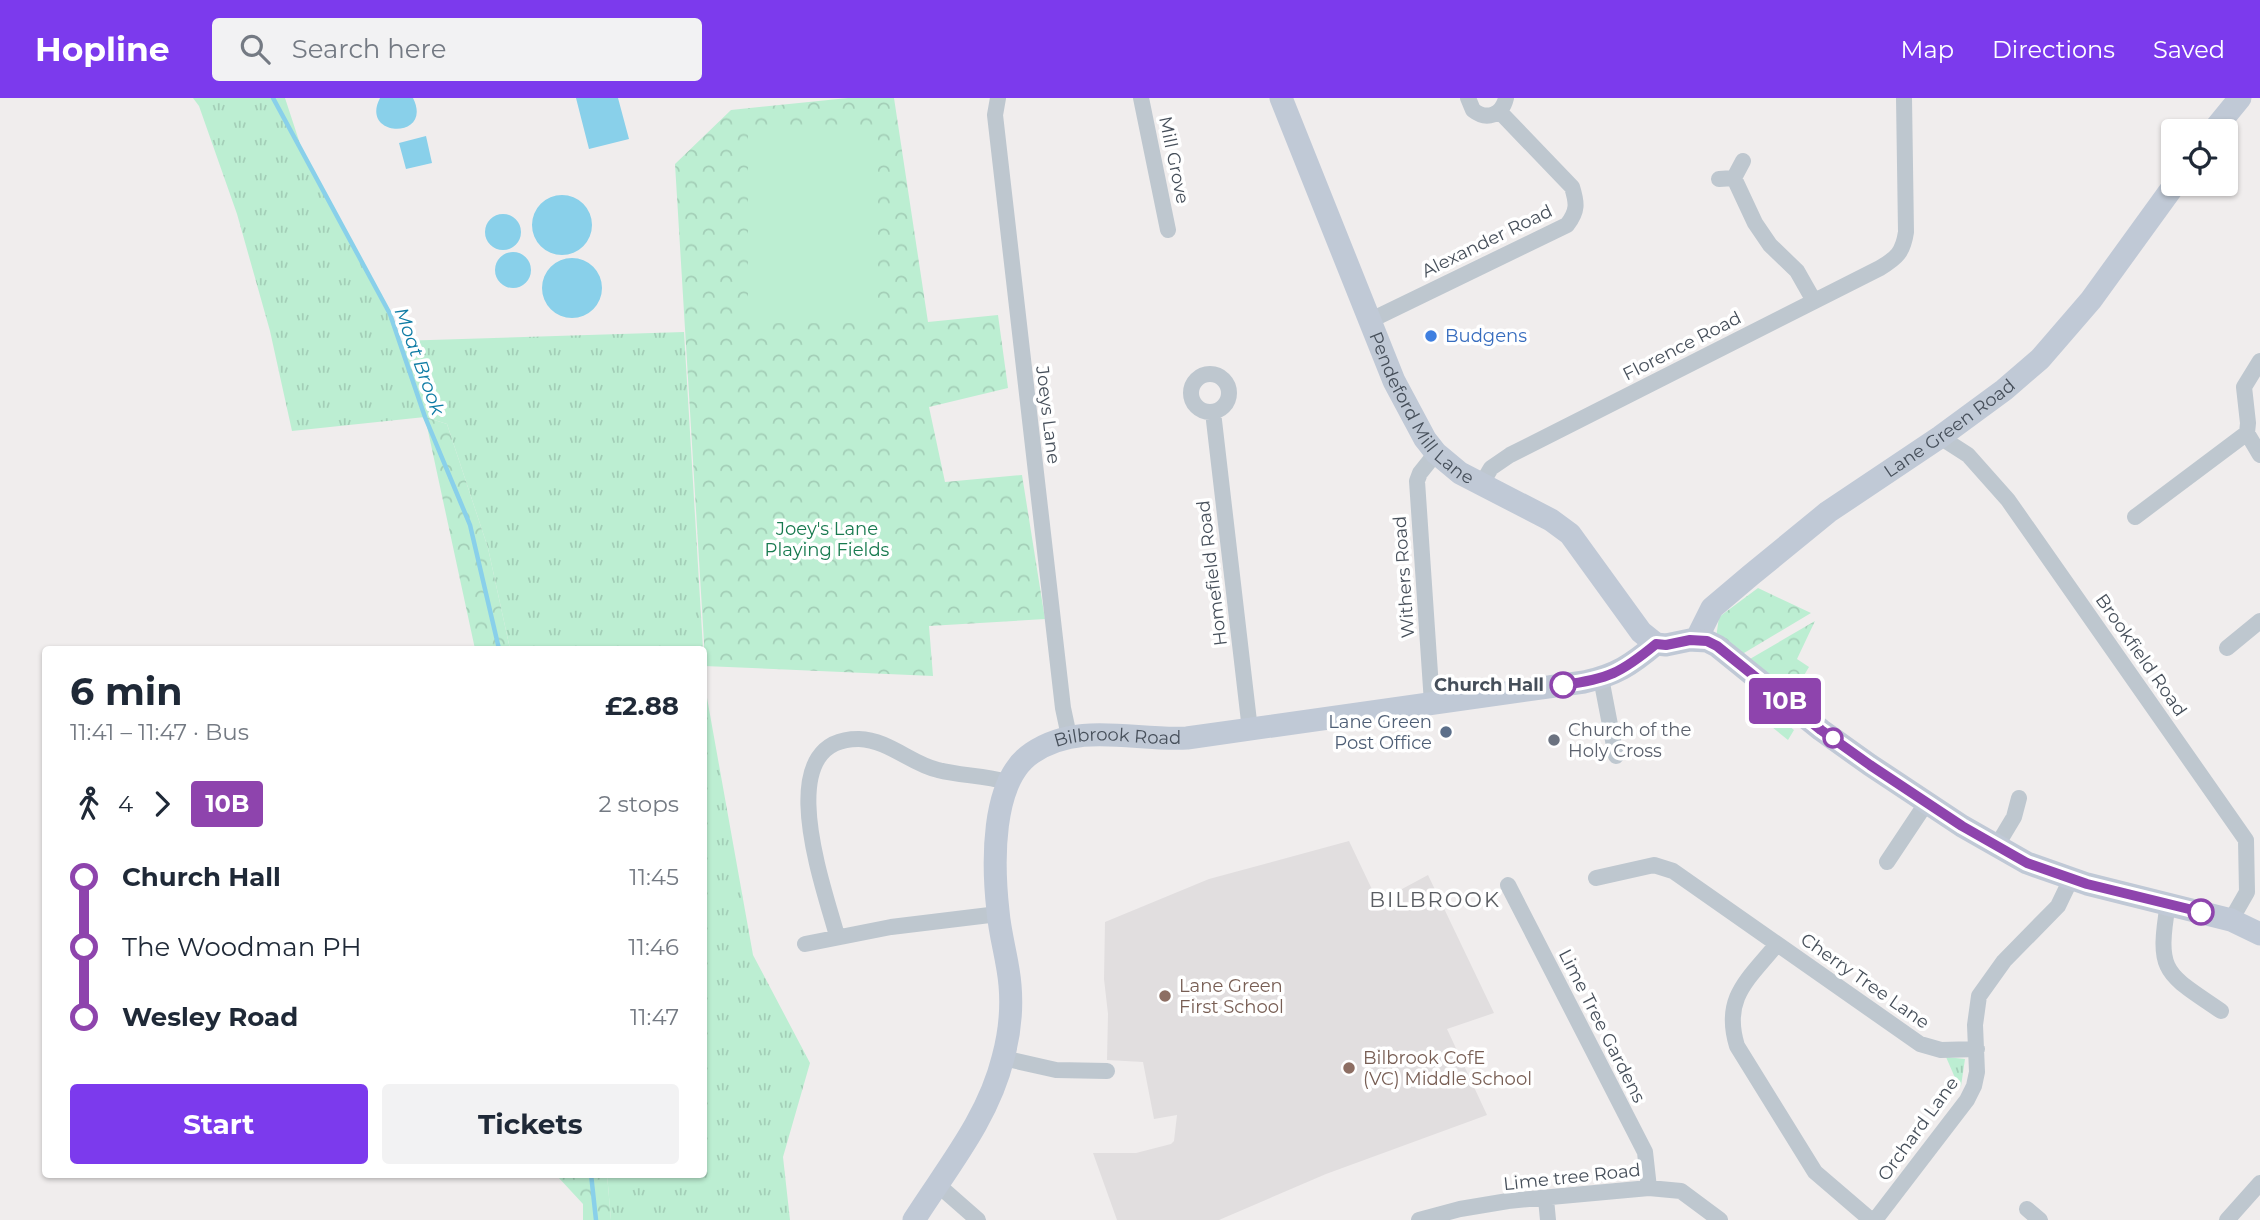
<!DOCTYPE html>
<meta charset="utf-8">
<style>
:root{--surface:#fff;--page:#f2f2f3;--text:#1f2937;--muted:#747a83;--accent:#7c3aed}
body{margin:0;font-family:Montserrat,sans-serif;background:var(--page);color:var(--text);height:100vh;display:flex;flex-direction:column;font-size:26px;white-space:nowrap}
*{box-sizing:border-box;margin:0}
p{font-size:23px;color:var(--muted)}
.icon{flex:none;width:38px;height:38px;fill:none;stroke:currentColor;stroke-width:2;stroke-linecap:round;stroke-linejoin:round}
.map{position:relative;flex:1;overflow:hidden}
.sheet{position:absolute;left:42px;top:548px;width:665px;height:532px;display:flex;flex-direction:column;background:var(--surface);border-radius:7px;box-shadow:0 2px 5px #0004}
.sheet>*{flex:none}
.badge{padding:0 14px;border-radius:5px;font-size:24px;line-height:46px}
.controls{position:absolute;left:2161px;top:21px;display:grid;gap:14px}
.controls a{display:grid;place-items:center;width:77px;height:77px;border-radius:7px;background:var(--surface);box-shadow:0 2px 5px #0004;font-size:35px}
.map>.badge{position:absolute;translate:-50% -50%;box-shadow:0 0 0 4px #fff}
.legs{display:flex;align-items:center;gap:10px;height:77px;padding:0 28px;font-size:23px}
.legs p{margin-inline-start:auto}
.headline{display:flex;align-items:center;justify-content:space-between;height:119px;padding:0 28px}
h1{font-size:38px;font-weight:700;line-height:52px}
.button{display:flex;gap:14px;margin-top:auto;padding:14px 28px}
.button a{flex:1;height:80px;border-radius:7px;background:var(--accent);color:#fff;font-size:28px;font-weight:700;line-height:80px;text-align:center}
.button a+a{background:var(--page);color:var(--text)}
ul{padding:0 28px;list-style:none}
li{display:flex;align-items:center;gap:24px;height:70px;font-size:26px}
li i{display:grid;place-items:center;width:10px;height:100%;margin:0 9px;background:currentColor}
li i::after{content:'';width:18px;height:18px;margin:-9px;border:5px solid;border-radius:50%;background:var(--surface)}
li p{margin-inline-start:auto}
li:first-child i{background:linear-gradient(#0000 50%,currentColor 0)}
li:last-child i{background:linear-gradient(currentColor 50%,#0000 0)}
header{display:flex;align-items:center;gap:42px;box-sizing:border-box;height:98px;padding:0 35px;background:var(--accent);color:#fff}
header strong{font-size:33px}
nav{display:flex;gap:38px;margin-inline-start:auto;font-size:24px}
.search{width:490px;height:63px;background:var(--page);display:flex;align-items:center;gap:18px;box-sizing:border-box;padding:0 24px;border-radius:7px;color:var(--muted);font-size:26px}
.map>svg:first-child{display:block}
.education{fill:#e1dedf}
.grass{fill:url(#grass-tufts)}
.forest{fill:url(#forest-crowns)}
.pitch{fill:#bceed2}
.water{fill:#89d0ea}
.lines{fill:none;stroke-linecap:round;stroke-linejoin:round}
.stream{stroke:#89d0ea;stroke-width:4.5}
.street{stroke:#bec7cf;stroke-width:16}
.secondary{stroke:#c0c9d6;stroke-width:23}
.line-1-casing{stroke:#fff;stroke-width:16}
.line-1{stroke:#8e44ad;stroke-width:10}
.shop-dot{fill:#3f7fe0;stroke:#fff;stroke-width:2.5}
.stop-1-dot{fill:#fff;stroke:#8e44ad;stroke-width:3.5}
.service-dot{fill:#5c6f8a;stroke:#fff;stroke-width:2.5}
.worship-dot{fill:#6b7280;stroke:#fff;stroke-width:2.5}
.education-dot{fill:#8d6e63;stroke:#fff;stroke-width:2.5}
.labels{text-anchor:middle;stroke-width:7;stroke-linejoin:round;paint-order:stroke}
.street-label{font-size:18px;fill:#464f5a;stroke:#fff}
.shop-label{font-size:18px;fill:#366cbe;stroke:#fff;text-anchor:start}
.park-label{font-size:18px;fill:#187a4f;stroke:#fff}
.stop-label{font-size:18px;font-weight:bold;fill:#464f5a;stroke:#fff;text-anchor:end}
.service-label{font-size:18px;fill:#4e5e75;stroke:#fff;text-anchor:end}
.worship-label{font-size:18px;fill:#5b616d;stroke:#fff;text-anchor:start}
.education-label{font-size:18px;fill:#785e54;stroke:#fff;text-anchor:start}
.water-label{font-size:19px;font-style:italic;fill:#0f7ca5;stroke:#fff}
.quarter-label{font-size:21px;letter-spacing:2px;fill:#5a5d62;stroke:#fff}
</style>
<header>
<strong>Hopline</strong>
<div class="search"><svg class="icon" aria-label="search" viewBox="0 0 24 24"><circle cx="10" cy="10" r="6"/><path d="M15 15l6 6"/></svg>Search here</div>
<nav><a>Map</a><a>Directions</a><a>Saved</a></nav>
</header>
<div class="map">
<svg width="2260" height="1122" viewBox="0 0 2260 1122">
<defs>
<pattern id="grass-tufts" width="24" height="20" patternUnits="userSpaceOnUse" patternTransform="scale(1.75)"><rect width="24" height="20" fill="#bceed2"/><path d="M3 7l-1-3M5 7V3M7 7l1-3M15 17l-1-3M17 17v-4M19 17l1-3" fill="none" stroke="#a3ceb7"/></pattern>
<pattern id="forest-crowns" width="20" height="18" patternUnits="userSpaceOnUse" patternTransform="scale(1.75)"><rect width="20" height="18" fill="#bceed2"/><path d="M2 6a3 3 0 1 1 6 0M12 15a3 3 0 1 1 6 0" fill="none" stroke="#a3ceb7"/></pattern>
</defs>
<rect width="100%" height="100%" fill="#f0eded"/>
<path class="education" d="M1349 743 1378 804 1428 777 1494 915 1447 931 1487 1017 1326 1076 1219 1122H1117L1093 1055H1136L1171 1046 1174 1043 1177 1017 1154 1021 1143 964 1107 962 1108 916 1104 881 1105 824 1209 781Z"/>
<path class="grass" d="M193 0H285L305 61 390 216 398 243 684 234 703 551H510L488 450 447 326 425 319 292 333 270 233 237 116 199 8Z
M704 583 753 857 810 965 783 1059 790 1122H611L607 1076H704Z
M1763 607 1794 632 1788 642 1756 616Z
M1946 959 1965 961 1961 988 1959 989Z"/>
<path class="forest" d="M848 0H894L928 224 998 217 1008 290 929 309 945 384 1022 377 1045 521 929 528 933 578 704 568V544L675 66 731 12Z
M425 319 447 326 488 450 510 551H475Z
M1758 490 1811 515 1739 558 1716 540 1719 519Z
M1815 523 1797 561 1809 569 1791 599 1743 565Z
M552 1076H607L611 1122H583V1106L558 1079Z"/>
<path class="pitch" d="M748 28H878V225H748Z"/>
<path class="water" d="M380 0H413C434 42 359 40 380 0Z
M576 0H618L629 41 589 51Z
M426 38 432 65 406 71 399 45Z
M532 127a30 30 0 1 1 60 0a30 30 0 1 1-60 0Z
M485 134a18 18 0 1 1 36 0a18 18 0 1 1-36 0Z
M495 172a18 18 0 1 1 36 0a18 18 0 1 1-36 0Z
M542 190a30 30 0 1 1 60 0a30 30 0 1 1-60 0Z"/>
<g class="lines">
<path class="stream" d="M273 0 390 216 425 319 470 427 499 551
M591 1076 596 1122"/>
<path class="street" d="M998 0 995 17 1063 610 1069 638
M1141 0 1168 132
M1468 0 1473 12C1487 23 1502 17 1506 0
M1734 80 1743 63
M1719 81 1734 80 1755 125 1770 147 1797 173 1814 203
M1369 223 1567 127C1578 113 1577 105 1572 89L1499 13
M2260 263 2244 289 2248 325 2247 335 2260 357
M1191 295a19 19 0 1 1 38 0a19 19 0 1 1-38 0Z
M1213 314 1250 632
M1940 339 1968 357 2008 402 2246 742 2247 794 2231 822
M1481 387 1491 370 1510 357 1880 170C1897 160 1903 154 1906 134L1904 0
M2135 419 2247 335
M2227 550 2260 523
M1601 580 1616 658
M1432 605 1417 383 1420 375 1436 355
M1996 749 2014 719 2019 700
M1887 764 1927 704
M1596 780 1654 767 1673 773 1920 946 1941 952 1977 951
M1508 787 1645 1054 1649 1090
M2168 806C2156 876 2166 875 2221 913
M837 838C825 792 768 640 859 641 889 642 911 666 938 672 961 678 984 677 1007 684
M805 846 891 829 998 816
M1777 846C1749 881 1722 899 1737 948L1815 1074 1871 1122
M1003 960 1056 972 1107 973
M937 1086 978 1122
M1546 1101 1548 1122
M2027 1111 2040 1122
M1419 1122 1460 1111 1508 1103 1649 1090 1681 1093 1720 1122
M1875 1122 1967 1002 1974 988 1977 974 1975 927 1979 898 2004 863 2058 808 2071 781
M2227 1122 2260 1085"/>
<g class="secondary">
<path id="s1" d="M1281 0 1394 283 1425 341 1436 355 1460 375 1551 422 1570 436 1641 534 1656 546"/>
<path d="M2213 33 2240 0"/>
<path id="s2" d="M1696 542 1712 510 1751 477 1828 414 1940 339 2004 292 2040 261 2091 202 2175 86"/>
<path id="s3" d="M914 1122C947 1070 988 1021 1003 960 1009 938 1012 910 1010 887 1008 862 1000 838 998 813 993 768 990 683 1032 655 1079 623 1134 643 1187 640L1584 584C1616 577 1631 567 1656 546L1666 547 1690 542 1707 543 1717 548 1821 632 1870 667 1962 728 2027 765 2087 786 2231 822 2260 836"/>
</g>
</g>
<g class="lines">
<g class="line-1-casing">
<path id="line-1" d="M1563 587C1608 581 1621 575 1656 546L1666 547 1690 542 1707 543 1717 548 1821 632 1870 667 1962 728 2027 765 2087 786 2201 814"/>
</g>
<use href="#line-1" class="line-1"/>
</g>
<circle class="shop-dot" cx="1431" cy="238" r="7"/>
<g class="stop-1-dot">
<circle cx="1563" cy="587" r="12"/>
<circle cx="1833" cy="640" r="9"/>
<circle cx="2201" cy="814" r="12"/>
</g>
<circle class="service-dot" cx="1446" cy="634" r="7"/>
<circle class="worship-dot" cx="1554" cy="642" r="7"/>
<g class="education-dot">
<circle cx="1165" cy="898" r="7"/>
<circle cx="1349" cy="970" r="7"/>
</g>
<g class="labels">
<g class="street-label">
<text transform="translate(1174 62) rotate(78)" y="6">Mill Grove</text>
<text transform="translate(1487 143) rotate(-26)" y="6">Alexander Road</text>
<text transform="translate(1682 248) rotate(-27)" y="6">Florence Road</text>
<text dy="6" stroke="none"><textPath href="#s1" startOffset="343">Pendeford Mill Lane</textPath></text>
<text transform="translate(1048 317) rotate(83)" y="6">Joeys Lane</text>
<text dy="6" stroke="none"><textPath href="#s2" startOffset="334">Lane Green Road</textPath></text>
<text transform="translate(1212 475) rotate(-97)" y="6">Homefield Road</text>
<text transform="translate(1404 479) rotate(-94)" y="6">Withers Road</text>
<text transform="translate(2141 557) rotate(55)" y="6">Brookfield Road</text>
<text dy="6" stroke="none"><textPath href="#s3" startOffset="592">Bilbrook Road</textPath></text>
<text transform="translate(1865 883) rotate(35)" y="6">Cherry Tree Lane</text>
<text transform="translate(1602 928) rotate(63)" y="6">Lime Tree Gardens</text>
<text transform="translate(1918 1031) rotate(-54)" y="6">Orchard Lane</text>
<text transform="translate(1572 1079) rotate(-6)" y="6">Lime tree Road</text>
</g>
<g class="shop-label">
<text x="1445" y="244">Budgens</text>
</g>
<g class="park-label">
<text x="827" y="437">Joey's Lane<tspan x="827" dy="21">Playing Fields</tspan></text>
</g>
<g class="stop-label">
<text x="1544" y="593">Church Hall</text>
</g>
<g class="service-label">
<text x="1432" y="630">Lane Green<tspan x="1432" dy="21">Post Office</tspan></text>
</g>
<g class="worship-label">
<text x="1568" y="638">Church of the<tspan x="1568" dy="21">Holy Cross</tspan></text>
</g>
<g class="education-label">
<text x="1179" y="894">Lane Green<tspan x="1179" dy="21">First School</tspan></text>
<text x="1363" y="966">Bilbrook CofE<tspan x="1363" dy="21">(VC) Middle School</tspan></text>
</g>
<g class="water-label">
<text transform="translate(420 263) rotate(70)" y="7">Moat Brook</text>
</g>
<g class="quarter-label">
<text x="1435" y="809">BILBROOK</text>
</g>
</g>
</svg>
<div class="controls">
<a><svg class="icon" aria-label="locate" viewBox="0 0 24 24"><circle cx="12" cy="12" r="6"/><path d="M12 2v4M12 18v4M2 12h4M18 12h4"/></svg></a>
</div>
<b class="badge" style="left:1785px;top:603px;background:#8e44ad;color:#fff">10B</b>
<section class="sheet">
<div class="headline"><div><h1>6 min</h1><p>11:41 – 11:47 · Bus</p></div><b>£2.88</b></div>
<div class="legs"><svg class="icon" aria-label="walk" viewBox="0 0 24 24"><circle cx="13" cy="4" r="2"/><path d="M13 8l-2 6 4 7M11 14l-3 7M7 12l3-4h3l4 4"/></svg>4<svg class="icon" aria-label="forward" viewBox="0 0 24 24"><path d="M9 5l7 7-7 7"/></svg><b class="badge" style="background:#8e44ad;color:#fff">10B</b><p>2 stops</p></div>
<ul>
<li><i style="color:#8e44ad"></i><b>Church Hall</b><p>11:45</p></li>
<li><i style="color:#8e44ad"></i><span>The Woodman PH</span><p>11:46</p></li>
<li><i style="color:#8e44ad"></i><b>Wesley Road</b><p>11:47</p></li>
</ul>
<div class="button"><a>Start</a><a>Tickets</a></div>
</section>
</div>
